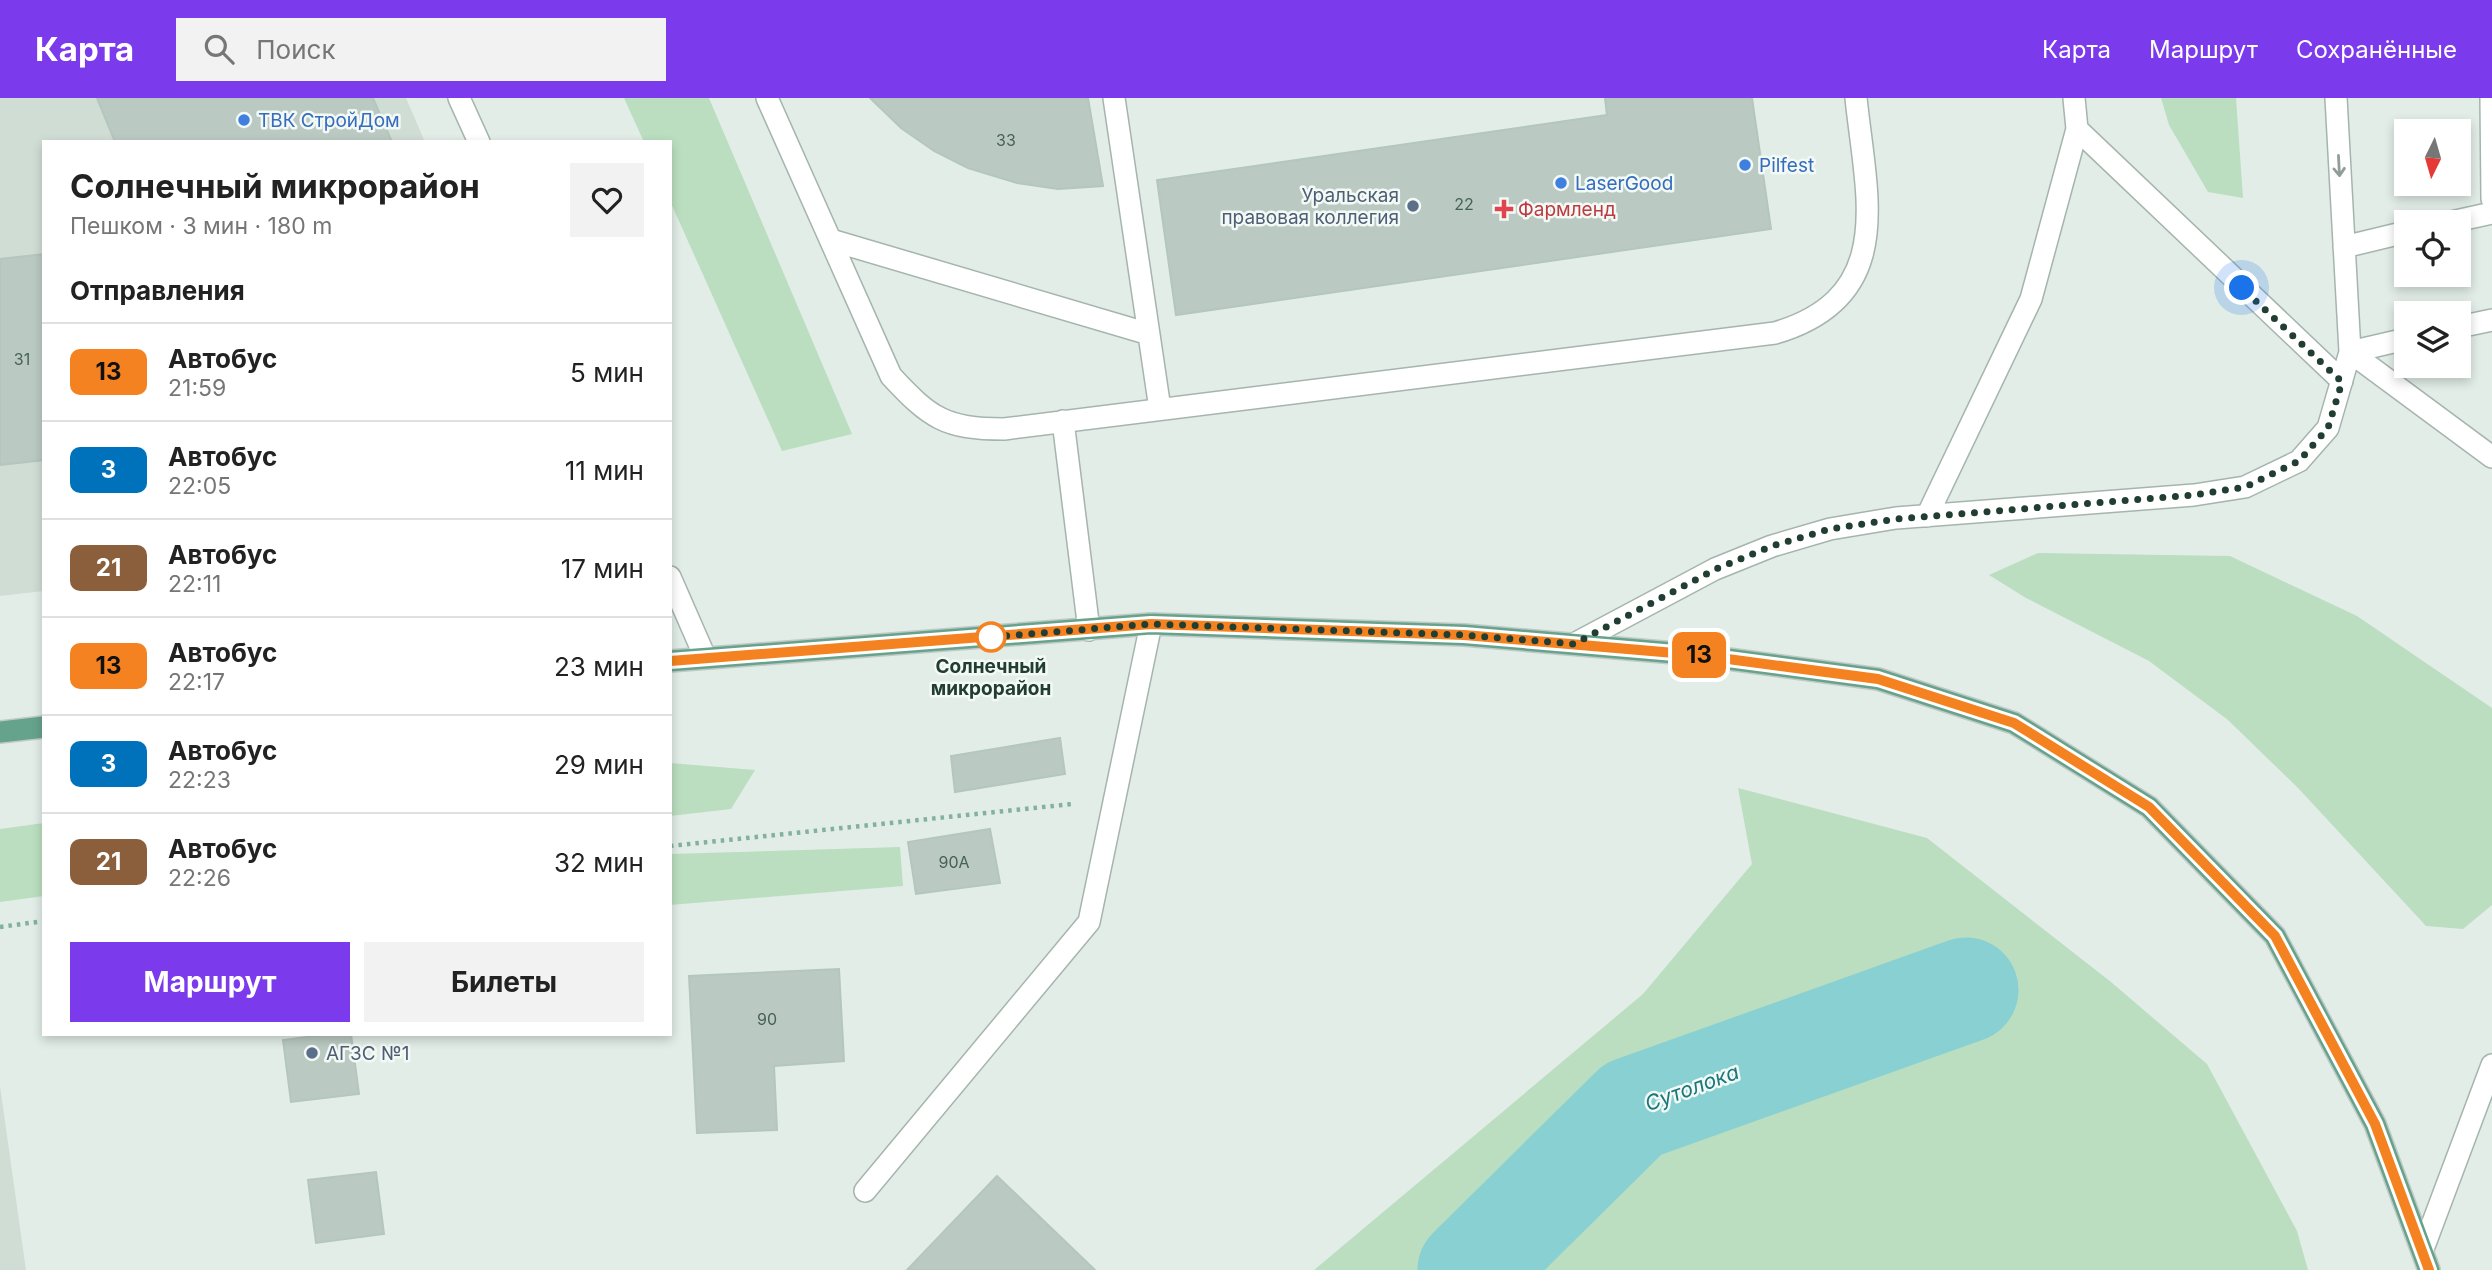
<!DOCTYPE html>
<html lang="ru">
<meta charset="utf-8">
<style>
:root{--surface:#fff;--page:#f2f2f2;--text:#222;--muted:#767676;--line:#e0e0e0;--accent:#7c3aed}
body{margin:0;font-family:Inter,sans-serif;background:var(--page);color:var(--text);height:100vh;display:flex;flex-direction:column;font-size:26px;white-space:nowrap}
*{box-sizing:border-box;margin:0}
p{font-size:23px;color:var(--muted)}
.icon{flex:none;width:38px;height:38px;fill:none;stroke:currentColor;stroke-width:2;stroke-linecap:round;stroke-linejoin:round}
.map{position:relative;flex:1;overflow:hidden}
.details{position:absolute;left:42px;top:42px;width:630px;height:896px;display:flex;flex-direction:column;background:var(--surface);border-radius:0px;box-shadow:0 4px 10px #0003}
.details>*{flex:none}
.badge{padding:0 14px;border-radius:10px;font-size:24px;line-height:46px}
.needle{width:46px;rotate:185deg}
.tools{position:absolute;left:2394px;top:21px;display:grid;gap:14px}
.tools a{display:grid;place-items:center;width:77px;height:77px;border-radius:0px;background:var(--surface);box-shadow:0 4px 10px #0003;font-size:35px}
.you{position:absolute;width:35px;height:35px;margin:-18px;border:5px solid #fff;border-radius:50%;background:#1a73e8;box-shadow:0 0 0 10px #1a73e833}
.map>.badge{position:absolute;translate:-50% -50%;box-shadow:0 0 0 4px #fff}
h2{padding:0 28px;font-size:26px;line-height:63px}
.round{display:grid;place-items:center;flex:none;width:74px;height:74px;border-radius:0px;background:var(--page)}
.summary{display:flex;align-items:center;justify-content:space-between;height:119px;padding:0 28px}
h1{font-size:33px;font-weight:700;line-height:52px}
.cta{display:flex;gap:14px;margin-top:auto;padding:14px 28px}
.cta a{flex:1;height:80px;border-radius:0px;background:var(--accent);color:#fff;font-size:28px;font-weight:700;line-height:80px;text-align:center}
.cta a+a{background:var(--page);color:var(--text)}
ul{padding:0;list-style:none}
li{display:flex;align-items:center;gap:21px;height:98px;padding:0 28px;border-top:2px solid var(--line)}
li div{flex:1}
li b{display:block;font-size:26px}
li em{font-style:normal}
li .badge{min-width:77px;font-weight:700;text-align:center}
header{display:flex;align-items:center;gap:42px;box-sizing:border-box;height:98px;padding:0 35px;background:var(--accent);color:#fff}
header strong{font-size:33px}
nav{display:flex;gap:38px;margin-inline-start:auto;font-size:24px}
.search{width:490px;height:63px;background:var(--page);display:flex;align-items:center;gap:18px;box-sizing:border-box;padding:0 24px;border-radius:0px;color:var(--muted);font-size:26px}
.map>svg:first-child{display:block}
.built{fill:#d0ddd5}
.green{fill:#bbdec0}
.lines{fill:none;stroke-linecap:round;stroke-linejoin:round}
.river{stroke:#89d0d3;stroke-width:105}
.building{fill:#bacac2;stroke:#b4c6bd;stroke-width:2}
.minor-casing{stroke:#a5b5ad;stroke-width:24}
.major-casing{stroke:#c1c9c6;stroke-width:24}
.path{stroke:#82b19d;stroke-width:4.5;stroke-dasharray:3.5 5;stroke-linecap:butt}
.minor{stroke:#fff;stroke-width:21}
.major{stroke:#66a38c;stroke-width:21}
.oneway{stroke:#909e99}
.line-casing{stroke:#fff;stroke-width:16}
.line{stroke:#f58220;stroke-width:10}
.walk{stroke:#223e33;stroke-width:7;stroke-dasharray:0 12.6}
.shop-dot{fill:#3f7fe0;stroke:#f3f9f5;stroke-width:2.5}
.service-dot{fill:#5c6f8a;stroke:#f3f9f5;stroke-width:2.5}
.health-dot{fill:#e0444e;stroke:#f3f9f5;stroke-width:2.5}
.stop-dot{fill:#fff;stroke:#f58220;stroke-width:3.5}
.labels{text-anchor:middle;stroke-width:5;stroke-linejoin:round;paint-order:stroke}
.number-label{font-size:16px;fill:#486157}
.shop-label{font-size:19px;fill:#366cbe;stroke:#f3f9f5;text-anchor:start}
.service-label{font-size:19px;fill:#4e5e75;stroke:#f3f9f5;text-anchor:end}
.health-label{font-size:19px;fill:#be3a42;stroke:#f3f9f5;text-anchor:start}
.stop-label{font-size:19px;font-weight:bold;fill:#223e33;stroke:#f3f9f5}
.water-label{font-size:21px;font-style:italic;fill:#1a777c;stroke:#f3f9f5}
</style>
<header>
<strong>Карта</strong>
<div class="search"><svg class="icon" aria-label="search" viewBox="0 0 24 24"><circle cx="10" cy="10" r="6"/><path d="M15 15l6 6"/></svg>Поиск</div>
<nav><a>Карта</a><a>Маршрут</a><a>Сохранённые</a></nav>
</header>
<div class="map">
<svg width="2492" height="1172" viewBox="0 0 2492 1172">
<rect width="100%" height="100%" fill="#e2ede7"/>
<path class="built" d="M0 0H406L425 44H44V493L0 498Z
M0 988 26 1172H0Z"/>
<path class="green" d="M624 0H709L852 336 782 353 670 103V44H644Z
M2161 0H2236L2243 100 2208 94 2169 27Z
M2038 455 2230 458 2357 518 2492 610V807L2463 831 2426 828 2299 691 2228 622 2149 563 2026 500 1989 477Z
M670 665 755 672 731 711 670 718Z
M1738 690 1927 740 2111 884 2207 966 2297 1133 2308 1172H1314L1643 896 1752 766Z
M44 725V798L0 804V731Z
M900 749 903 788 670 807V756Z"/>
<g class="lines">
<path class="river" d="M1470 1172 1633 1011 1966 892"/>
</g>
<path class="building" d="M97 0H373L392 44H115Z
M870 0H1088L1103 88 1058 91 1017 85 968 70 934 53 901 30Z
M1605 0H1752L1771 131 1176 217 1157 82 1607 17Z
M44 156V362L0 367V161Z
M1060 640 1065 676 955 694 951 658Z
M990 731 1000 785 916 796 908 744Z
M839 871 844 963 774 968 777 1032 697 1035 689 878Z
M330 936H351L359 996 291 1004 283 942Z
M376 1074 384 1136 316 1145 308 1082Z
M997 1078 1095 1172H907Z"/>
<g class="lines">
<g class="minor-casing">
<path id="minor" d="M459 0 479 44
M767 0 891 278C930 320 945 331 1004 331L1775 235C1898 199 1866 98 1856 0
M1114 0 1160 311
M2491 0 2492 101
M2077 31 2342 283
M2451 124 2492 115
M831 142 1149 236
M2344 149 2406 134
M2459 229 2492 222
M2350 254 2492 359
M2350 254 2406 241
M1063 323 1089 532
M1927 418 2031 201 2077 31 2074 0
M670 479 705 559
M1574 546 1715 471 1772 448 1830 431 1896 420 2194 397 2245 389 2299 363 2328 330 2350 254 2336 0
M865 1093 1089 824 1151 526
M2423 1151 2492 967"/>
</g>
<g class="major-casing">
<path id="major" d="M670 563 1151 526 1464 537 1698 557 1878 581 2014 625 2149 709 2275 838 2375 1026 2429 1172
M0 634 44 629"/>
</g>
<path class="path" d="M670 748 1072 706
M0 829 44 823"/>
<use href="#minor" class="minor"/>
<use href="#major" class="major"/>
</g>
<defs><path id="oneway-shaft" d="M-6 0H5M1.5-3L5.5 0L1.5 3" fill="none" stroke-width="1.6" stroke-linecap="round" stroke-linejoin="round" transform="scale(1.75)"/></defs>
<use class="oneway" href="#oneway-shaft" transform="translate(2339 68) rotate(87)"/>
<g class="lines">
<g class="line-casing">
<path id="line" d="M670 563 1151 526 1464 537 1698 557 1878 581 2014 625 2149 709 2275 838 2375 1026 2429 1172"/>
</g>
<use href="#line" class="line"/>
<path class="walk" d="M991 539 980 540 1151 526 1464 537 1574 546 1716 471 1772 448 1830 431 1896 421 2194 397 2245 389 2299 363 2328 330 2342 284 2242 190"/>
</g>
<g class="shop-dot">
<circle cx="244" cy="22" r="7"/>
<circle cx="1745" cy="67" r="7"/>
<circle cx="1561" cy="85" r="7"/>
</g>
<g class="service-dot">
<circle cx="1413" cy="108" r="7"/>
<circle cx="312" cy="955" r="7"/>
</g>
<path class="health-dot" d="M1500.5 100.5h7v7h7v7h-7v7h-7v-7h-7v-7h7z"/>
<circle class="stop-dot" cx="991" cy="539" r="14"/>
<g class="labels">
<g class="number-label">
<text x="1006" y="48">33</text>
<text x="1464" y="112">22</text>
<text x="22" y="267">31</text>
<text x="954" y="770">90А</text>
<text x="767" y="927">90</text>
</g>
<g class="shop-label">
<text x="258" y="29">ТВК СтройДом</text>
<text x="1759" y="74">Pilfest</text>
<text x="1575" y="92">LaserGood</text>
</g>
<g class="service-label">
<text x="1399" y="104">Уральская<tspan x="1399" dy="22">правовая коллегия</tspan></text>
<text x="326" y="962" text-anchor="start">АГЗС №1</text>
</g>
<g class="health-label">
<text x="1518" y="118">Фармленд</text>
</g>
<g class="stop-label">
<text x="991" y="575">Солнечный<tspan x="991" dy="22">микрорайон</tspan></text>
</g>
<g class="water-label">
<text transform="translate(1692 990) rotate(-20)" y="7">Сутолока</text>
</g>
</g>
</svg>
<div class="tools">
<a><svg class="needle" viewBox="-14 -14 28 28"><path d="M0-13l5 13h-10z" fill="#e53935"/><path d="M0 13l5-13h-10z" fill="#767676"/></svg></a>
<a><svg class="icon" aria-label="locate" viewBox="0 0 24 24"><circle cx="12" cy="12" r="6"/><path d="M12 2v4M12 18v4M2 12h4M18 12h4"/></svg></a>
<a><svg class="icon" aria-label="layers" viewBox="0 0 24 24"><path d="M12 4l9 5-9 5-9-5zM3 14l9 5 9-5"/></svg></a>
</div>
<div class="you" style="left:2242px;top:190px"></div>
<b class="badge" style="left:1699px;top:557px;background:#f58220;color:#111">13</b>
<section class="details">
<div class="summary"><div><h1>Солнечный микрорайон</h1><p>Пешком · 3 мин · 180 m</p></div><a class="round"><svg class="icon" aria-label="heart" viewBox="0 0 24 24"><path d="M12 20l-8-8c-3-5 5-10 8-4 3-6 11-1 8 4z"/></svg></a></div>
<h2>Отправления</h2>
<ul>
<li><span class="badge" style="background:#f58220;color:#111">13</span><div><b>Автобус</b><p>21:59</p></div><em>5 мин</em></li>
<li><span class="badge" style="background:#0072bc;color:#fff">3</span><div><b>Автобус</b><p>22:05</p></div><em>11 мин</em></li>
<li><span class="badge" style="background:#8b5e3c;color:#fff">21</span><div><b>Автобус</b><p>22:11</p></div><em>17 мин</em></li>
<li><span class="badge" style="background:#f58220;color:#111">13</span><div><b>Автобус</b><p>22:17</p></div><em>23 мин</em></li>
<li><span class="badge" style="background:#0072bc;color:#fff">3</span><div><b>Автобус</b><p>22:23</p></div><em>29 мин</em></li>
<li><span class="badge" style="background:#8b5e3c;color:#fff">21</span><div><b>Автобус</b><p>22:26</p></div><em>32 мин</em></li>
</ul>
<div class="cta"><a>Маршрут</a><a>Билеты</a></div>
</section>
</div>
